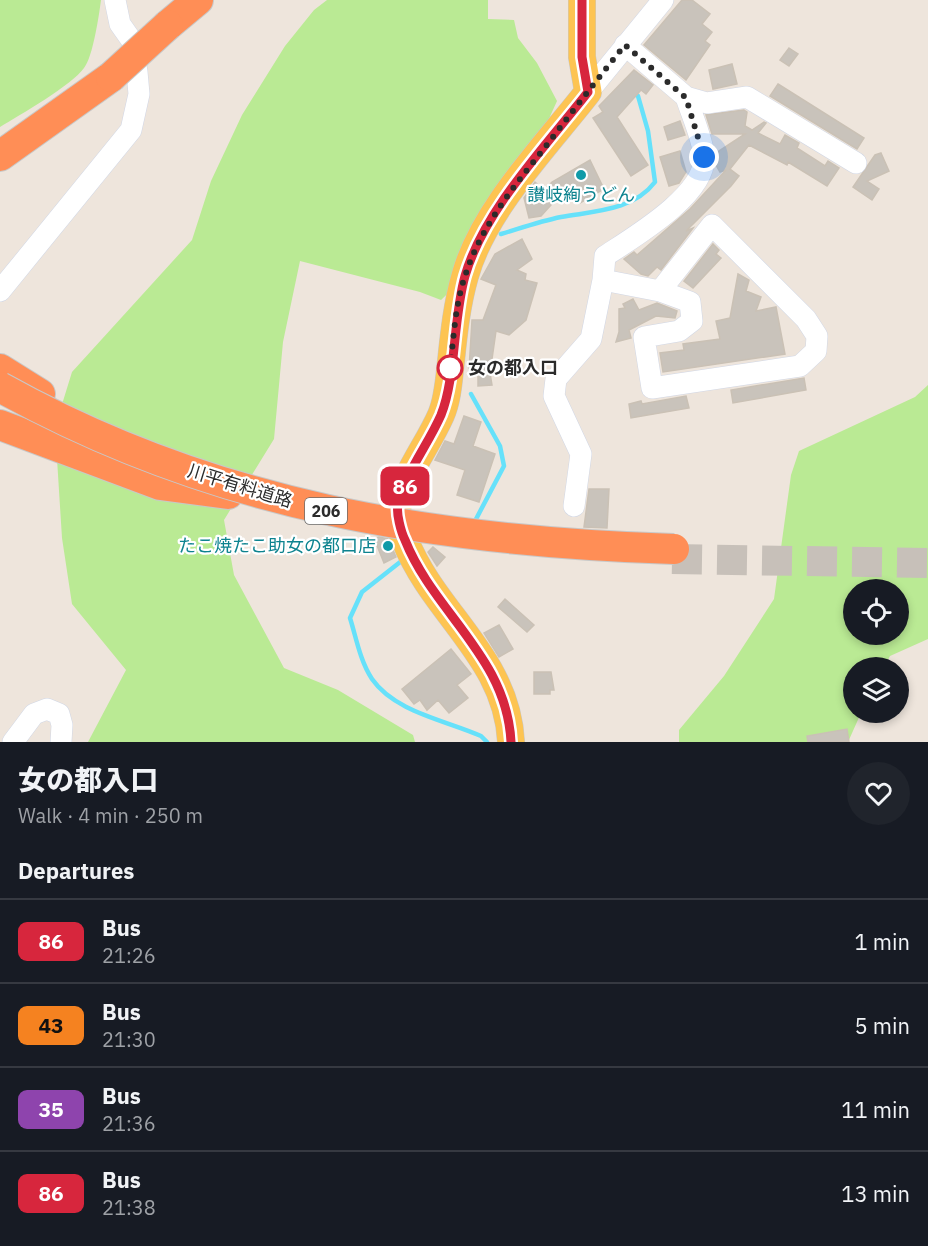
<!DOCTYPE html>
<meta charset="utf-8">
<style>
:root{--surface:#171b24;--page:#20242c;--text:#f1f3f6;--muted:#9ea1a6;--line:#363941}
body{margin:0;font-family:"IBM Plex Sans","Noto Sans JP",sans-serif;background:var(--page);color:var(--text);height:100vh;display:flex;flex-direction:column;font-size:22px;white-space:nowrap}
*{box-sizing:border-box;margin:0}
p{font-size:20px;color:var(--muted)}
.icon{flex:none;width:33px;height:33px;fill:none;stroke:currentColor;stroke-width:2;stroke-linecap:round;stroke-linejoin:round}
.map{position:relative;height:742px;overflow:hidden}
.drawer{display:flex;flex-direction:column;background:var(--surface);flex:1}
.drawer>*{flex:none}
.badge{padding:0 12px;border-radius:9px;font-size:21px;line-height:39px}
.controls{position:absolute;left:843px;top:579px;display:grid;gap:12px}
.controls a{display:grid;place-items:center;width:66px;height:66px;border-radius:50%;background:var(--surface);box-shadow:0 3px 9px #0003;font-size:30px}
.you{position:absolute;width:30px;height:30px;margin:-15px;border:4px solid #fff;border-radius:50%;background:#1a73e8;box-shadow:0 0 0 9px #1a73e833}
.map>.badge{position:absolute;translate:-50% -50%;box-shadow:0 0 0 3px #fff}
h2{padding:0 18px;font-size:22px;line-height:54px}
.round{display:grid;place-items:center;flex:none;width:63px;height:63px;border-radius:32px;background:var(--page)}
.overview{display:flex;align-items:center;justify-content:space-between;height:102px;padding:0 18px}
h1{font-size:28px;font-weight:800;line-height:45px}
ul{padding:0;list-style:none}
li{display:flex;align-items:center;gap:18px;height:84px;padding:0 18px;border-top:2px solid var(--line)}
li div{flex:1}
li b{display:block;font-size:22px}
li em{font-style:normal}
li .badge{min-width:66px;font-weight:700;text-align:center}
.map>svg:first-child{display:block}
.green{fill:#baea94;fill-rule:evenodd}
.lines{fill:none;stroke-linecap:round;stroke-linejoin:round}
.stream{stroke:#66e1fa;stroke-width:4.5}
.building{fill:#c9c3bb;stroke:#cac1b5;stroke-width:1.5}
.highway-tunnel{stroke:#c7c0b9;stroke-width:30;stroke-dasharray:30 15;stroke-linecap:butt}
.minor-casing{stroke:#d1d7e5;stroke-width:22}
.major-casing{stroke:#c8c8c8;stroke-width:28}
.highway-casing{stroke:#c8c8c8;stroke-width:32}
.minor{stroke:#fff;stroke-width:21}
.major{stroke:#fdc452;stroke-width:27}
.highway{stroke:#ff8e56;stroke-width:30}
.highway-bridge-casing{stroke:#c8c8c8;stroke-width:32;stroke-linecap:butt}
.highway-bridge{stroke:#ff8e56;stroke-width:30}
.line-casing{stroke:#fff;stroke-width:14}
.line{stroke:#d7263d;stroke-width:9}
.walk{stroke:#2b2b2b;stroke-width:6;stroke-dasharray:0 10.8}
.culture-dot{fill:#0f9aa8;stroke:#fff;stroke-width:2}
.stop-dot{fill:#fff;stroke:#d7263d;stroke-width:3}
.labels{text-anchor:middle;stroke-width:4.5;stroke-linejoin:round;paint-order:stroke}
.shield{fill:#fff;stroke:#6b6b6b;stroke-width:1.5}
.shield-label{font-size:16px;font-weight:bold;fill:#2b2b2b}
.culture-label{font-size:18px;fill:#0d838f;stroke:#fff}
.stop-label{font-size:18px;font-weight:bold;fill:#2b2b2b;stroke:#fff;text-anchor:start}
.street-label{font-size:18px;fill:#2b2b2b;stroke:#fff}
</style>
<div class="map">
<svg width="928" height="742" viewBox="0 0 928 742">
<rect width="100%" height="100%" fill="#eee5dc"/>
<path class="green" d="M0 0H101C99 15 93 57 84 68 72 85 20 115 0 127Z
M327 0H488V19L514 20 518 38 537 63 557 101 533 154 466 276 441 300 420 292 300 261 283 342 274 439 224 520 234 575 284 668 338 690 413 735 415 742H88L126 670 72 604 62 538 55 427 72 372 192 240 211 181 242 115 285 46 314 10Z
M928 385V639L890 656 884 667 854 668V712L861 713 848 742H679V730L724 676 774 599 791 475 799 451 915 397ZM854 590H898V634H854Z"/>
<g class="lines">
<path class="stream" d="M501 234C521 228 541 221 561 217 594 211 633 211 655 182L648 131 638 96 633 93
M471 394 500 446 504 466 475 521
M404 559 362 592 350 618C356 637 360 661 372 679 395 712 445 720 481 736L487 742"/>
</g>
<path class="building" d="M682 0H692L710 14 702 24 712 32 705 41 710 45 686 80 644 45Z
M789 48 798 54 789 66 780 60Z
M732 64 737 84 713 89 709 70Z
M634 70 653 85 646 94 641 90 617 117 648 165 631 176 593 118 603 112 599 106Z
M778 84 864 138 857 149 770 96Z
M744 110 747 112 745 126 752 130 764 122 766 123 758 133 780 144 785 135 799 143 797 148 825 166 828 161 839 168 827 186 788 162 787 165 749 145 730 169 739 176 731 186 686 231 693 228 661 270 657 267 648 276 641 274 624 259 634 252 637 255 690 209 726 170 720 172 716 165V153L745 134H712L706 115Z
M680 121 685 135 668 140 664 127Z
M680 151 686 172 679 183 669 186 660 157Z
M881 153 889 171 867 181 879 189 872 200 853 187 875 155Z
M590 160 604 189 580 203 569 185 541 216 529 218 524 198 535 182 544 190 552 182Z
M522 239 532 259 517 270 526 274 525 280 537 283 526 320 509 335 496 331 490 373 492 385 478 386V370H469L472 320H483L496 285 481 279 495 254Z
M713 244 719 250 716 254 721 258 693 288 684 281Z
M738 274 749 280 746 291 761 297 756 311 776 307 785 354 663 372 660 353 684 350 683 344 720 339 716 321 730 318Z
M633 299 639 310 657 303 677 311 675 318 656 316 629 330 631 338 616 342 619 332V309L625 308 623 304Z
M804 378 806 390 733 403 731 390Z
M686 396 689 408 631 418 629 404 641 401 642 404Z
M464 416 481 422 473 446 495 454 479 502 457 495 465 470 435 460 445 441 454 444Z
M589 489H609L607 528 584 527Z
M379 537 388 539 396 557 384 563 374 538Z
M433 547 445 557 437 566 428 552Z
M505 599 534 625 527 632 498 607Z
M499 625 513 649 499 657 484 633Z
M451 649 471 674 457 685 468 698 449 713 438 700 427 710 420 700 414 704 402 689Z
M534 672H551L554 690H550V694H534Z
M847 729 849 742H808L807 736Z"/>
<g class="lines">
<path class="highway-tunnel" d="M672 559 928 563"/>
<g class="minor-casing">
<path id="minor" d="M625 45 686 97 707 103 747 97 856 163
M588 92 663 0
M712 225 806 319 817 336 816 351 800 366 652 388 644 337 679 331 692 321 690 302 660 291Z
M603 280 660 291
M0 291 131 130 139 94 137 72 132 41 120 24 115 0
M574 506 581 454 554 396 556 379 591 339 603 280 605 256C634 237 707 194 704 156 702 137 692 116 686 97
M13 742 34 714 47 709 59 714 62 725 61 742"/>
</g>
<g class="major-casing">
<path id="major" d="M511 742C507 657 434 614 405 540 401 532 396 513 398 505 405 473 428 445 441 415 448 399 449 378 451 361 454 332 457 304 465 276 483 210 546 146 588 92L582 57V0"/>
</g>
<g class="highway-casing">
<path id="highway" d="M168 25 198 0
M0 156 111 77
M0 369 40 394
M0 425 160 485 228 494"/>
</g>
<use href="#minor" class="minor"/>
<use href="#major" class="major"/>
<use href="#highway" class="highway"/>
<g class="highway-bridge-casing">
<path id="highway-bridge" d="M111 77 168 25
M0 387C214 506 432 541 674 549"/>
</g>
<use href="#highway-bridge" class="highway-bridge"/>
</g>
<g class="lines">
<g class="line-casing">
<path id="line" d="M511 742C507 657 434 613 405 540 401 532 396 513 398 505 405 473 428 445 441 415 456 378 453 318 465 276 484 210 546 146 588 92L582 57V0"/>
</g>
<use href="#line" class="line"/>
<path class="walk" d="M450 368C454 336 455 304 466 273 482 225 515 185 546 146 572 112 598 78 625 45L686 98 704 157"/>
</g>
<g class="culture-dot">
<circle cx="581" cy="175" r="6"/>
<circle cx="388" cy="546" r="6"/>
</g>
<circle class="stop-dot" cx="450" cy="368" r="12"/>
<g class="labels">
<rect class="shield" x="305" y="498" width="42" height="26" rx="4.5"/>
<g class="shield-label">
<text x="326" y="517">206</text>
</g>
<g class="culture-label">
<text x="581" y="201">讃岐絢うどん</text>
<text x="376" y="552" text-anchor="end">たこ焼たこ助女の都口店</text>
</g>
<g class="stop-label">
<text x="468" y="374">女の都入口</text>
</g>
<g class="street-label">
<text transform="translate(240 486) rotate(17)" y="6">川平有料道路</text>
</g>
</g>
</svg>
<div class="controls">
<a><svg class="icon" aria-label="locate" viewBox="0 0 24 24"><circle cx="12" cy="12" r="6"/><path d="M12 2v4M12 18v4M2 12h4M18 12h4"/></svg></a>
<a><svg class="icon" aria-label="layers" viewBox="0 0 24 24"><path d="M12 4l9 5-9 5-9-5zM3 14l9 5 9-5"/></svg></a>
</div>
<div class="you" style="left:704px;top:157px"></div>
<b class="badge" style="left:405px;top:486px;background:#d7263d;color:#fff">86</b>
</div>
<section class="drawer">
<div class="overview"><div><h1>女の都入口</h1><p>Walk · 4 min · 250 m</p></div><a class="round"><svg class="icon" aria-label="heart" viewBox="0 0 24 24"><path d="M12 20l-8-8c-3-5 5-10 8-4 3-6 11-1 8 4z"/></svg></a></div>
<h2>Departures</h2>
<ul>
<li><span class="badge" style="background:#d7263d;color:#fff">86</span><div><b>Bus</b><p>21:26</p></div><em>1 min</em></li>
<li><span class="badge" style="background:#f58220;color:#111">43</span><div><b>Bus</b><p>21:30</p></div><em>5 min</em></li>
<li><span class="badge" style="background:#8e44ad;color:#fff">35</span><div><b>Bus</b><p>21:36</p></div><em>11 min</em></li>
<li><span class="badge" style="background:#d7263d;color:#fff">86</span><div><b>Bus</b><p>21:38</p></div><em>13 min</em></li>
</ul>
</section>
